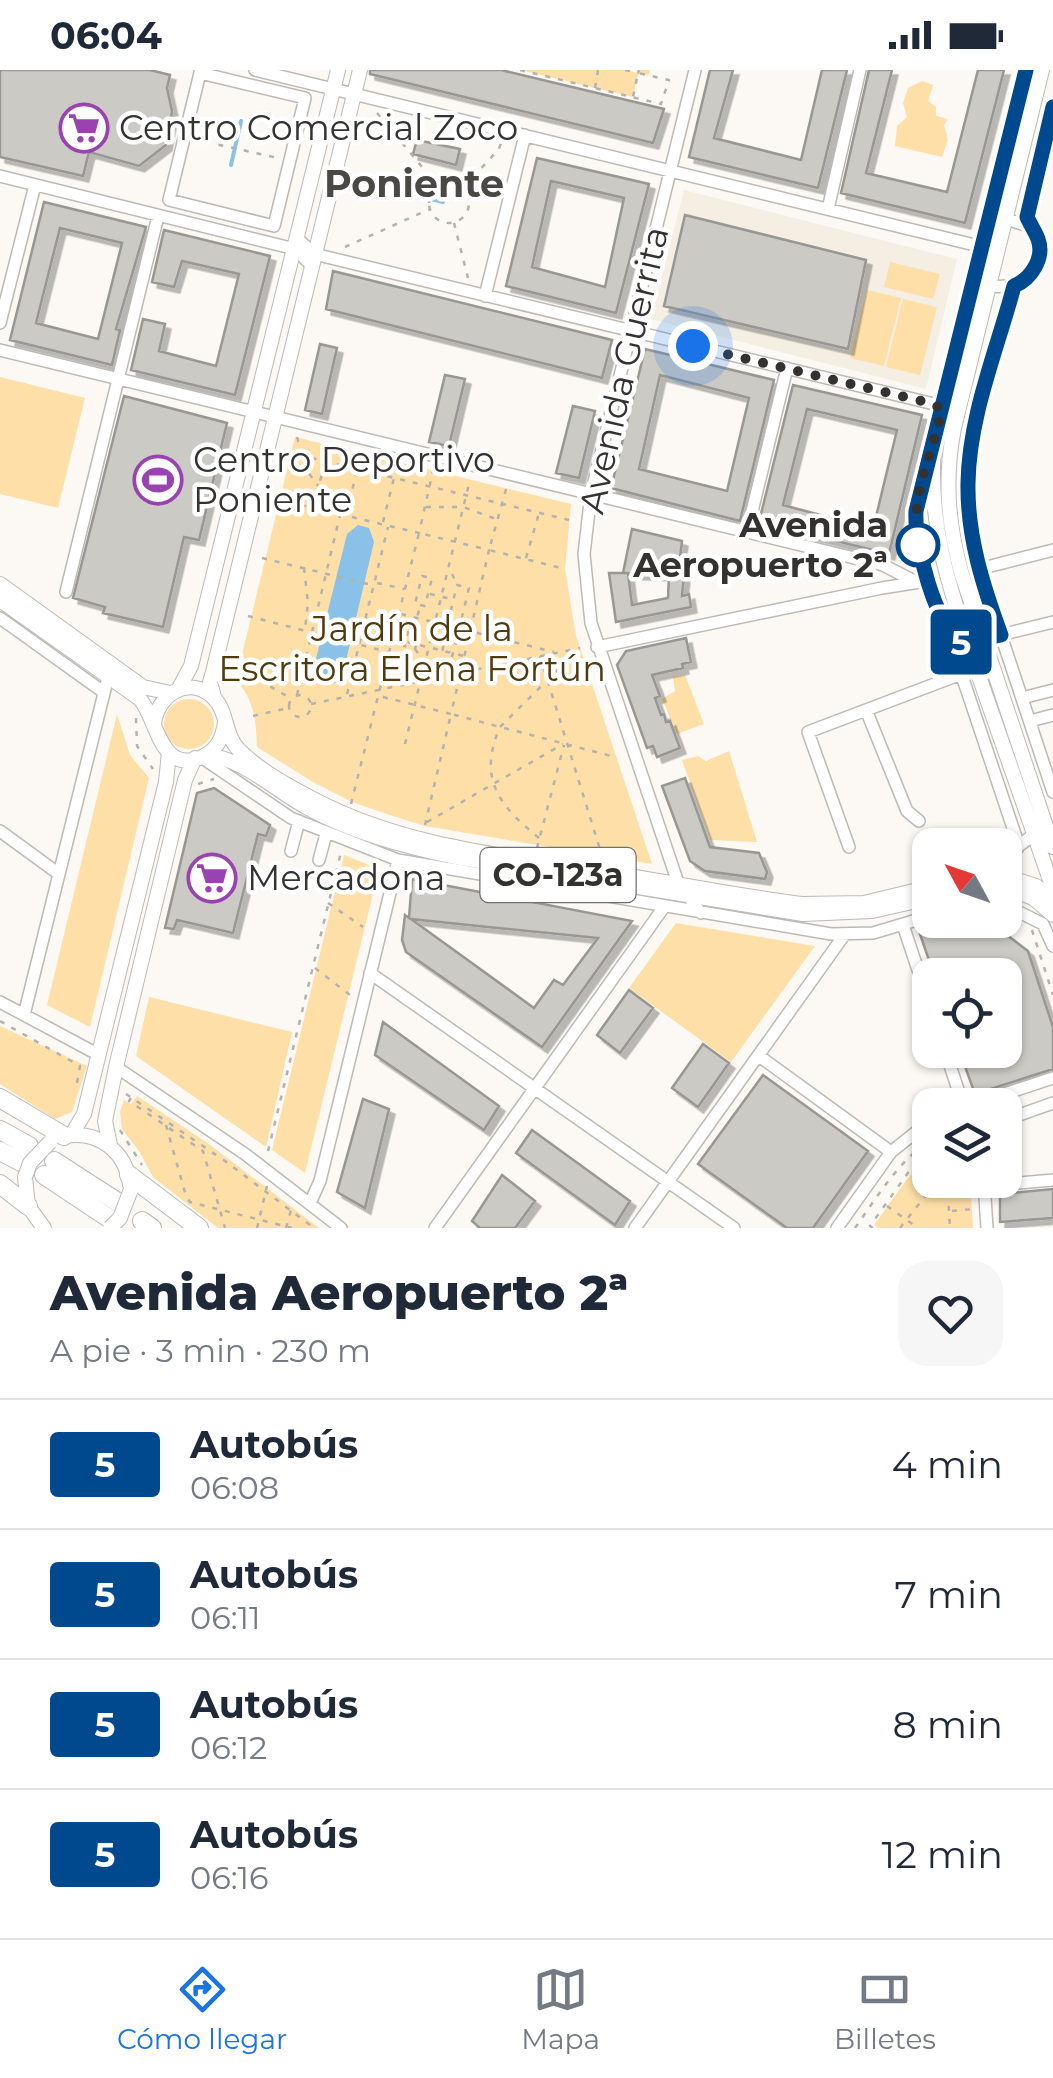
<!DOCTYPE html>
<html lang="es">
<meta charset="utf-8">
<style>
:root{--surface:#fff;--page:#f6f6f7;--text:#1f2937;--muted:#747a83;--line:#e0e1e3;--accent:#1a73e8}
body{margin:0;font-family:Montserrat,sans-serif;background:var(--page);color:var(--text);height:100vh;display:flex;flex-direction:column;font-size:38px;white-space:nowrap}
*{box-sizing:border-box;margin:0}
p{font-size:32px;color:var(--muted)}
.icon{flex:none;width:55px;height:55px;fill:none;stroke:currentColor;stroke-width:2;stroke-linecap:round;stroke-linejoin:round}
.map{position:relative;height:1158px;overflow:hidden}
.sheet{display:flex;flex-direction:column;background:var(--surface);flex:1}
.sheet>*{flex:none}
.badge{padding:0 20px;border-radius:8px;font-size:35px;line-height:65px}
.needle{width:65px;rotate:310deg}
.tools{position:absolute;left:912px;top:758px;display:grid;gap:20px}
.tools a{display:grid;place-items:center;width:110px;height:110px;border-radius:20px;background:var(--surface);box-shadow:0 2px 8px #0004;font-size:50px}
.you{position:absolute;width:50px;height:50px;margin:-25px;border:8px solid #fff;border-radius:50%;background:#1a73e8;box-shadow:0 0 0 15px #1a73e833}
.map>.badge{position:absolute;translate:-50% -50%;box-shadow:0 0 0 5px #fff}
.round{display:grid;place-items:center;flex:none;width:105px;height:105px;border-radius:30px;background:var(--page)}
.headline{display:flex;align-items:center;justify-content:space-between;height:170px;padding:0 50px}
h1{font-size:48px;font-weight:800;line-height:75px}
ul{padding:0;list-style:none}
li{display:flex;align-items:center;gap:30px;height:130px;padding:0 50px;border-top:2px solid var(--line)}
li div{flex:1}
li b{display:block;font-size:38px}
li em{font-style:normal}
li .badge{min-width:110px;font-weight:700;text-align:center}
.status{display:flex;justify-content:space-between;align-items:center;height:70px;padding:0 50px;background:var(--surface);direction:ltr}
.status svg{height:28px;fill:currentColor}
.tabs{display:flex;justify-content:space-around;align-items:center;height:140px;border-top:2px solid var(--line);background:var(--surface);font-size:28px;color:var(--muted)}
.tabs a{display:grid;justify-items:center;gap:5px}
.tabs .current{color:var(--accent)}
.map>svg:first-child{display:block}
.built{fill:#f5efe3}
.green{fill:#fddfa7}
.water{fill:#8ac1e9}
.lines{fill:none;stroke-linecap:round;stroke-linejoin:round}
.stream{stroke:#8ac1e9;stroke-width:4}
.building{fill:#cccac5;stroke:#999793;stroke-width:2.5;fill-rule:evenodd;filter:url(#shadow)}
.minor-casing{stroke:#bdbab6;stroke-width:14}
.major-casing{stroke:#bdbab6;stroke-width:16}
.highway-casing{stroke:#bdbab6;stroke-width:20}
.path{stroke:#b4b2ae;stroke-width:2.5;stroke-dasharray:5 8;stroke-linecap:butt}
.minor{stroke:#fff;stroke-width:11}
.major{stroke:#fff;stroke-width:14}
.highway{stroke:#fff;stroke-width:18}
.major-bridge-casing{stroke:#bdbab6;stroke-width:16;stroke-linecap:butt}
.major-bridge{stroke:#fff;stroke-width:14}
.line-casing{stroke:#fff;stroke-width:22}
.line{stroke:#00498f;stroke-width:15}
.walk{stroke:#333230;stroke-width:10;stroke-dasharray:0 18}
.stop-dot{fill:#fff;stroke:#00498f;stroke-width:5}
.labels{text-anchor:middle;stroke-width:9;stroke-linejoin:round;paint-order:stroke}
.shield{fill:#fff;stroke:#70706e;stroke-width:2.5}
.shield-label{font-size:32px;font-weight:bold;fill:#333230}
.poi-label{font-size:35px;fill:#333230;stroke:#fff;text-anchor:start}
.street-label{font-size:35px;fill:#333230;stroke:#fff}
.stop-label{font-size:35px;font-weight:bold;fill:#333230;stroke:#fff;text-anchor:end}
.park-label{font-size:35px;fill:#503b0e;stroke:#fff}
.neighbourhood-label{font-size:38px;font-weight:bold;fill:#4a4844;stroke:#fff}
</style>
<div class="status"><b>06:04</b><svg viewBox="0 0 49 12"><path d="M0 12V9h3v3zM5 12V6h3v6zM10 12V3h3v9zM15 12V0h3v12zM26 1h20v11H26zM47 4h2v5h-2z"/></svg></div>
<div class="map">
<svg width="1053" height="1158" viewBox="0 0 1053 1158">
<defs>
<filter id="shadow"><feDropShadow dx="5.5" dy="5.5" stdDeviation="0" flood-color="#0004"/></filter>
</defs>
<rect width="100%" height="100%" fill="#fcf9f4"/>
<path class="built" d="M684 120 957 189 926 319 651 249Z"/>
<path class="green" d="M520 0H625L638 3 639 0H650L649 5 638 4 633 27Z
M922 11 933 15 928 31 936 37V46L948 49 944 55 948 70 942 87 895 76 897 56 907 47 903 33 908 18Z
M890 192 940 204 933 229 884 217Z
M867 220 901 228 884 296 850 288Z
M903 229 937 237 920 305 886 297Z
M0 307 85 328 58 438 0 424Z
M295 367 571 434 565 499 576 566 652 794 425 756 387 744 352 732 313 712 257 677C256 649 254 631 236 609Z
M685 605 704 654 677 664 662 629 675 621 673 607Z
M164 654a25 25 0 1 1 50 0a25 25 0 1 1-50 0Z
M117 644 130 685 149 708 90 957 47 935Z
M729 681 757 772 711 770 682 690 698 686 706 691Z
M344 785 379 799 305 1103 272 1080Z
M676 853 815 876 731 992 629 918Z
M149 927 292 962 266 1077 136 986Z
M0 956 87 996 72 1042 55 1049 0 1014Z
M137 1026 209 1074 319 1158H218L153 1107 139 1081 122 1059 120 1042 124 1030 131 1034Z
M930 1085V1110H970L973 1158H878L874 1155 907 1109Z"/>
<path class="water" d="M358 455 369 458 374 472 343 603 338 612 326 615 317 610 314 597 347 464Z"/>
<g class="lines">
<path class="stream" d="M231 95 241 51
M396 120 443 132"/>
</g>
<path class="building" d="M0 0H150L170 5 167 18 172 41 166 75 139 96 89 82 83 106 0 87Z
M370 0H501L664 39 653 73 370 4Z
M710 0H733L714 68 801 90 822 0H847L818 118 689 87Z
M869 0H892L866 103 947 122 978 0H1004L965 153 841 123Z
M417 70 460 79 456 95 413 84Z
M537 88 649 114 616 243 506 216ZM551 111 624 128 605 217 532 197Z
M44 132 146 157 116 259 120 260 112 295 10 270ZM60 158 122 173 98 269 36 253Z
M685 145 866 190 848 279 664 236Z
M164 160 270 186 235 325 131 300 143 249 165 254 159 281 216 296 239 204 182 191 174 217 152 212Z
M333 201 612 270 602 308 326 239Z
M320 274 337 278 322 344 305 340Z
M645 279 774 310 740 451 611 418ZM660 305 749 328 727 421 639 399Z
M445 305 465 309 449 376 429 372Z
M793 315 922 345 889 484 759 452ZM807 339 897 360 873 459 783 435Z
M124 326 227 353 199 470 184 467 163 557 103 543 105 537 73 528Z
M573 336 595 341 579 408 556 403Z
M632 459 682 471 678 505H684L682 526 689 524 691 537 616 552 609 503H628L632 535 668 528 669 505 623 503Z
M686 568 691 592 682 594 683 598 652 605 660 626 655 628 661 645 664 644 666 652 670 651 680 678 657 687 653 676 647 678 617 595 626 581Z
M685 708 710 777 759 783 767 802 765 809 705 801 690 791 662 716Z
M214 718 270 755 266 766 258 764 233 863 177 850 174 859 165 858 197 723Z
M412 809 632 851 542 977 406 882 402 870 405 845 409 848ZM411 849 488 857 598 868 563 915 554 910 534 938Z
M965 850H987L1028 881 1053 957V999L975 1024 959 980H1005V905H934L920 864Z
M629 920 653 938 620 983 597 965Z
M383 952 499 1036 484 1060 375 985Z
M703 974 729 993 698 1037 672 1018Z
M763 1005 868 1081 813 1158H787L698 1094Z
M363 1029 389 1039 365 1138 337 1122Z
M532 1060 630 1131 615 1155 516 1083Z
M502 1105 535 1131 515 1158H480L472 1151Z
M1053 1119V1148L1000 1152V1124Z"/>
<g class="lines">
<g class="minor-casing">
<path id="minor" d="M255 0 983 177
M695 0 591 424 584 484 591 553 678 813 701 843
M200 3 305 28 274 156 169 130Z
M0 106 295 179 312 196
M828 139 860 0
M1031 157 1027 147 1053 37
M297 168 314 184 934 334 942 339
M990 216C1027 221 1051 190 1031 157L991 144
M1014 216 973 364 968 431 982 508 1053 722
M485 226 525 65
M0 253 35 115
M0 280 883 495 916 512
M932 380C902 445 923 496 946 559L957 570 968 573 1053 552
M747 462 787 298
M979 499 1053 480
M66 522 158 146
M0 548 102 621
M947 561 1019 776
M597 577 882 518 920 512 932 518
M1022 628 1053 620
M866 640 907 741 919 751
M1030 651 1053 645
M201 687 291 748 398 790 831 864 873 863 930 846
M0 761 59 804
M849 777 808 662 977 598
M291 781 299 751
M319 790 326 764
M1005 797 1019 776 1039 760
M1005 835 1043 854 1053 876
M903 855 930 936
M370 903 734 1158
M0 932 99 985
M24 945 108 607
M945 980 963 1035
M759 986 891 1082
M116 997 245 1084 341 1158
M971 1035 1053 1008
M1005 1050 1053 1033
M984 1112 987 1158
M985 1116 1053 1110
M310 1133 320 1111 398 790
M435 1158 664 837
M635 1158 845 864
M837 1158 891 1082 930 1051"/>
</g>
<g class="major-casing">
<path id="major" d="M1026 0 934 376C927 464 955 534 982 615 1006 684 1030 751 1053 819
M1042 0 954 358C944 409 948 455 962 505L1053 777
M0 514 143 617 170 623
M0 530 140 629C158 650 160 707 204 686 218 679 223 667 225 652
M178 620 191 596 338 0
M214 627 210 612 213 602 360 0
M154 655C156 626 188 604 213 627 228 641 224 665 239 680 260 701 290 717 315 730 401 775 498 785 593 800 663 811 732 825 802 834L864 833 930 817
M206 685C245 689 274 720 308 738 354 763 404 776 455 787L803 844 872 841 930 828
M1005 806 1036 816 1053 830
M1005 817 1033 828 1053 845
M72 1064 84 1044 166 712 169 682
M65 1066C98 1060 126 1081 130 1115
M110 1075 105 1051 116 997 185 710 195 688
M25 1107 28 1136 44 1158"/>
</g>
<g class="highway-casing">
<path id="highway" d="M0 1028 64 1066
M0 1060 29 1076
M0 1081 21 1092
M54 1091 119 1133
M44 1105 110 1149
M129 1105 199 1158
M0 1114 28 1136
M142 1151 152 1158"/>
</g>
<path class="path" d="M520 0 661 34 669 10 638 3 633 27
M625 0 638 3 639 0
M595 18 598 0
M377 43 438 116
M193 69 278 88
M429 133a20 20 0 1 1 40 0a20 20 0 1 1-40 0Z
M464 117 499 79 501 73
M454 153 468 208
M345 177 430 139
M297 367 305 398 319 417
M299 385 569 450
M506 419 489 480 565 499
M276 429 419 463 433 401
M314 436 329 375
M426 437H463L496 449
M347 444 357 399
M383 452 398 392
M907 473 911 495
M262 488 372 515
M526 488 539 443
M304 498 308 533 305 559
M452 504 457 514
M422 506 432 508 425 536 415 534Z
M377 513 404 519
M430 524 451 529
M401 544 554 582
M248 546 388 582
M437 551 450 544 462 547 469 518 457 515 450 544
M409 558 420 561 415 579 404 576Z
M414 558 420 537
M445 567 457 569 449 597 440 595Z
M395 569 464 586
M415 579 424 592
M391 585 425 593
M540 586 603 789
M404 601 410 578
M233 606 261 611 292 629
M347 624 388 457
M289 636a11 11 0 1 1 22 0a11 11 0 1 1-22 0Z
M297 625 340 445
M311 634 580 578
M253 646 288 638
M136 648 137 676 153 699
M405 674 470 410
M198 714 214 709
M351 734 419 463 489 480 451 644 379 626
M427 752 563 674
M425 755 451 644 615 687
M539 768C500 736 477 710 500 657L579 579
M537 778 564 675
M328 833 363 857
M1032 860 1053 925
M315 898 350 925
M0 951 80 996 77 1013
M126 1024 225 1091 314 1158
M131 1028 129 1031 203 1081 225 1158
M166 1055 186 1126 190 1132 292 1158
M120 1060 142 1095
M268 1081 341 782
M947 1110 950 1158
M887 1136 918 1158
M952 1141 974 1139
M257 1158 267 1116
M286 1158 291 1140
M855 1158C877 1127 898 1092 930 1070
M873 1158 870 1156 910 1100 930 1081
M900 1158 938 1110"/>
<use href="#minor" class="minor"/>
<use href="#major" class="major"/>
<use href="#highway" class="highway"/>
<g class="major-bridge-casing">
<path id="major-bridge" d="M25 1107 30 1093 50 1072
M110 1158 120 1148 130 1122"/>
</g>
<use href="#major-bridge" class="major-bridge"/>
</g>
<g class="lines">
<g class="line-casing">
<path id="line" d="M1026 0 916 441C914 473 935 556 962 573L1001 565C983 516 967 466 968 413 969 346 997 280 1014 216 1031 209 1045 188 1038 169 1035 161 1030 154 1027 147L1053 37"/>
</g>
<use href="#line" class="line"/>
<path class="walk" d="M693 276 934 334 942 340C932 385 908 430 919 478L918 475"/>
</g>
<defs>
<g id="supermarket-ring" transform="scale(2.5)"><circle r="9.5" fill="#fff" stroke="#9943b0" stroke-width="1.5"/><path d="M-6-5.5h2.5l.6 2H6L4.5 2H-2.5L-4.4-4H-6ZM-1.5 3.2a1.3 1.3 0 1 0 .1 0ZM3 3.2a1.3 1.3 0 1 0 .1 0Z" fill="#9943b0"/></g>
<g id="stadium-ring" transform="scale(2.5)"><circle r="9.5" fill="#fff" stroke="#9943b0" stroke-width="1.5"/><path d="M0-5a6.5 5 0 1 0 0 10a6.5 5 0 1 0 0-10ZM-3.5-1.8h7v3.6h-7Z" fill="#9943b0"/></g>
</defs>
<g fill-rule="evenodd">
<use href="#supermarket-ring" x="84" y="58"/>
<use href="#stadium-ring" x="158" y="410"/>
<use href="#supermarket-ring" x="212" y="808"/>
</g>
<circle class="stop-dot" cx="918" cy="475" r="20"/>
<g class="labels">
<rect class="shield" x="480.5" y="778" width="155" height="54" rx="8"/>
<g class="shield-label">
<text x="558" y="816">CO-123a</text>
</g>
<g class="poi-label">
<text x="119" y="70">Centro Comercial Zoco</text>
<text x="193" y="402">Centro Deportivo<tspan x="193" dy="40">Poniente</tspan></text>
<text x="247" y="820">Mercadona</text>
</g>
<g class="street-label">
<text transform="translate(624 300) rotate(-77)" y="12">Avenida Guerrita</text>
</g>
<g class="stop-label">
<text x="888" y="467">Avenida<tspan x="888" dy="40">Aeropuerto 2ª</tspan></text>
</g>
<g class="park-label">
<text x="412" y="571">Jardín de la<tspan x="412" dy="40">Escritora Elena Fortún</tspan></text>
</g>
<g class="neighbourhood-label">
<text x="414" y="127">Poniente</text>
</g>
</g>
</svg>
<div class="tools">
<a><svg class="needle" viewBox="-14 -14 28 28"><path d="M0-13l5 13h-10z" fill="#e53935"/><path d="M0 13l5-13h-10z" fill="#747a83"/></svg></a>
<a><svg class="icon" aria-label="locate" viewBox="0 0 24 24"><circle cx="12" cy="12" r="6"/><path d="M12 2v4M12 18v4M2 12h4M18 12h4"/></svg></a>
<a><svg class="icon" aria-label="layers" viewBox="0 0 24 24"><path d="M12 4l9 5-9 5-9-5zM3 14l9 5 9-5"/></svg></a>
</div>
<div class="you" style="left:693px;top:276px"></div>
<b class="badge" style="left:961px;top:572px;background:#00498f;color:#fff">5</b>
</div>
<section class="sheet">
<div class="headline"><div><h1>Avenida Aeropuerto 2ª</h1><p>A pie · 3 min · 230 m</p></div><a class="round"><svg class="icon" aria-label="heart" viewBox="0 0 24 24"><path d="M12 20l-8-8c-3-5 5-10 8-4 3-6 11-1 8 4z"/></svg></a></div>
<ul>
<li><span class="badge" style="background:#00498f;color:#fff">5</span><div><b>Autobús</b><p>06:08</p></div><em>4 min</em></li>
<li><span class="badge" style="background:#00498f;color:#fff">5</span><div><b>Autobús</b><p>06:11</p></div><em>7 min</em></li>
<li><span class="badge" style="background:#00498f;color:#fff">5</span><div><b>Autobús</b><p>06:12</p></div><em>8 min</em></li>
<li><span class="badge" style="background:#00498f;color:#fff">5</span><div><b>Autobús</b><p>06:16</p></div><em>12 min</em></li>
</ul>
</section>
<nav class="tabs">
<a class="current"><svg class="icon" aria-label="directions" viewBox="0 0 24 24"><path d="M12 3l9 9-9 9-9-9zM9 14v-3h6M13 9l2 2-2 2"/></svg>Cómo llegar</a>
<a><svg class="icon" aria-label="map" viewBox="0 0 24 24"><path d="M3 6l6-2 6 2 6-2v14l-6 2-6-2-6 2zM9 4v14M15 6v14"/></svg>Mapa</a>
<a><svg class="icon" aria-label="tickets" viewBox="0 0 24 24"><path d="M3 7h18v10H3zM15 7v10"/></svg>Billetes</a>
</nav>
